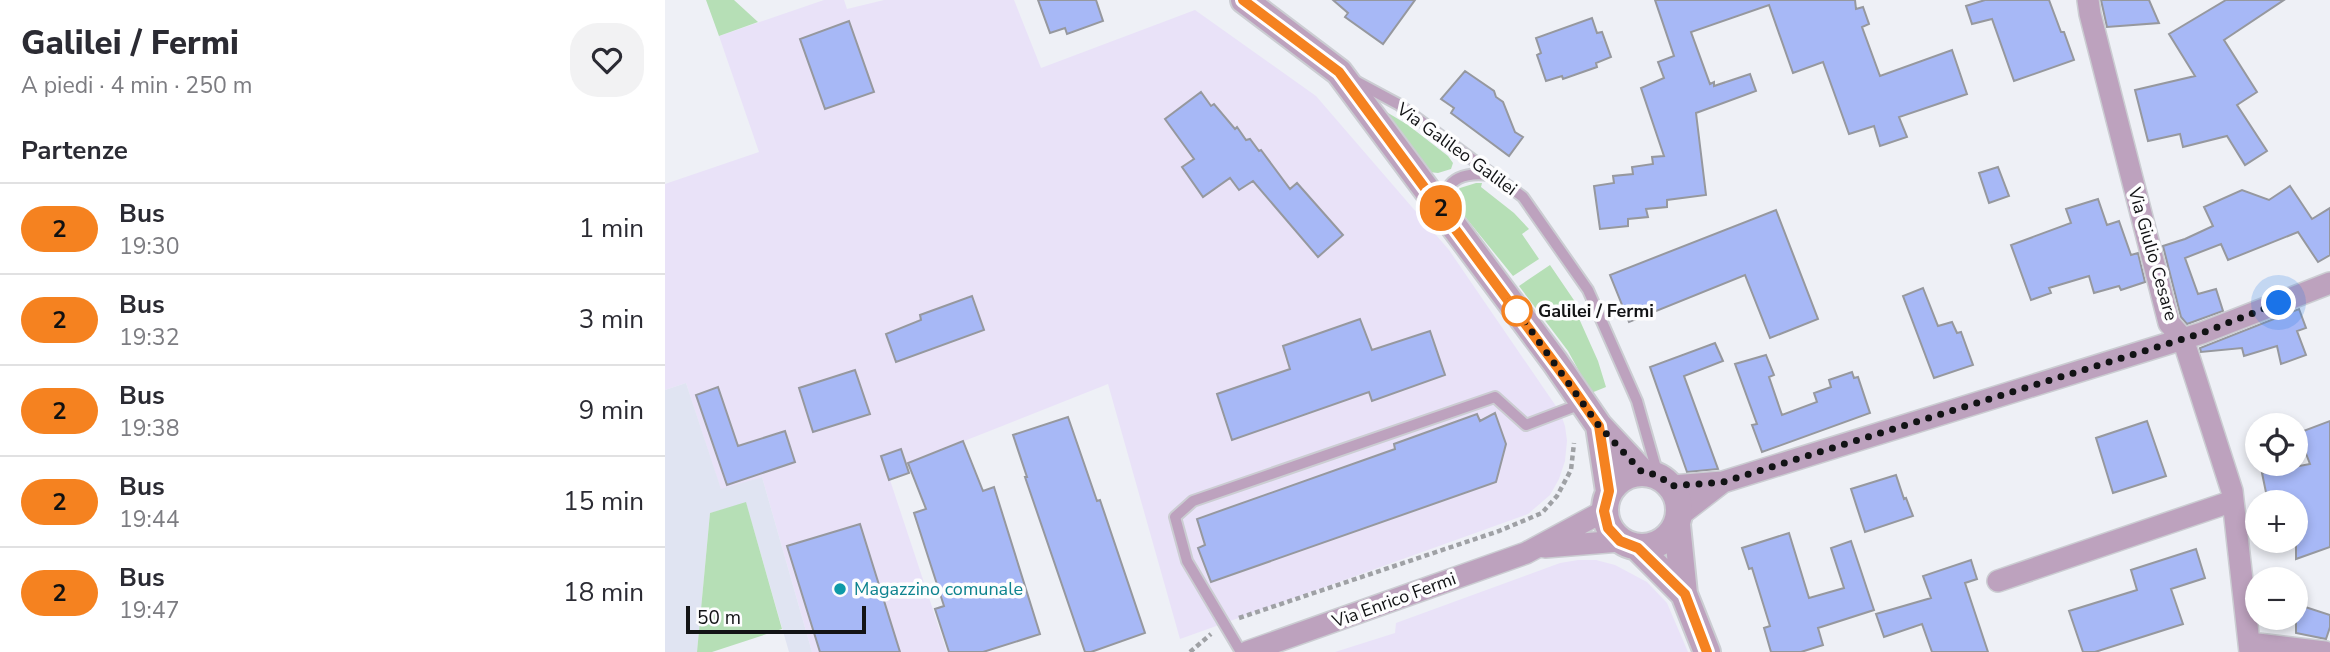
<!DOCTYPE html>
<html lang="it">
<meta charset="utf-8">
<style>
:root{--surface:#fff;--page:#f2f2f3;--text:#2b2b33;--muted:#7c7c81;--line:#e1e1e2}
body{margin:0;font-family:"Nunito Sans",sans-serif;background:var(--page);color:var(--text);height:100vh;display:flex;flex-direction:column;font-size:26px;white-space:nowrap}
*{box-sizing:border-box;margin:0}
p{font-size:23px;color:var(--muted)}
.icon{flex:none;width:38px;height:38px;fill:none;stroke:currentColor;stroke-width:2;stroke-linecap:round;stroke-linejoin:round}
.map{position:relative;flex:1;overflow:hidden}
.drawer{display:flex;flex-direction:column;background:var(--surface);width:665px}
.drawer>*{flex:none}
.badge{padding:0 14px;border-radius:23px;font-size:24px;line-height:46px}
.tools{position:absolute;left:1580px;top:413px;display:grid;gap:14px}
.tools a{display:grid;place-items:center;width:63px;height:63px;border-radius:50%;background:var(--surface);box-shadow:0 4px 10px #0003;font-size:35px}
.scale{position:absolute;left:21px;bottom:18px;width:180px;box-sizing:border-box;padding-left:7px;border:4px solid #121315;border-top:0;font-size:19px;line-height:24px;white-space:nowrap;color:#121315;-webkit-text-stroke:5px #fdfdfe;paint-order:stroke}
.you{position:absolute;width:35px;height:35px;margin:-18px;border:5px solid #fff;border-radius:50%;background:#1a73e8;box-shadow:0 0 0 10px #1a73e833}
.map>.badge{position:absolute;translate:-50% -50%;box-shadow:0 0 0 4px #fff}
h2{padding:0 21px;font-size:26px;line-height:63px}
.round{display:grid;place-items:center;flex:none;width:74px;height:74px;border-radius:28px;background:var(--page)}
.head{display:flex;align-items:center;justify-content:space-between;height:119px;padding:0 21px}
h1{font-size:33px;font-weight:800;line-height:52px}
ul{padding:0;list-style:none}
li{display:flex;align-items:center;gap:21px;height:91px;padding:0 21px;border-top:2px solid var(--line)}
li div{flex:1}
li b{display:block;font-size:26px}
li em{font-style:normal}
li .badge{min-width:77px;font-weight:700;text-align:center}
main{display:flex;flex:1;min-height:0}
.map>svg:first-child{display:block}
.commercial{fill:#e9e2f8}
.built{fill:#e0e4f2}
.green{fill:#b6dfb6}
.building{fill:#a7b8f6;stroke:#96989e;stroke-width:2}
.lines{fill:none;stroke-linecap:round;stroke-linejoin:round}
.service-casing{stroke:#cbcdd2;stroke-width:14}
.minor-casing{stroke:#cbcdd2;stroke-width:24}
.tertiary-casing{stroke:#cbcdd2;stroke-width:30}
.path{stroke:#9fa1a5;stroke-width:4.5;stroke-dasharray:5 3.5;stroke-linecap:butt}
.service{stroke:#bda2be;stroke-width:10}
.minor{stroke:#bda2be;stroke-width:21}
.tertiary{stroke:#bda2be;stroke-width:26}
.line-casing{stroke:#fff;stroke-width:16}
.line{stroke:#f58220;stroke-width:10}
.walk{stroke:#121315;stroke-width:7;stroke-dasharray:0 12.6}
.stop-dot{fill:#fff;stroke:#f58220;stroke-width:3.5}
.culture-dot{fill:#0f9aa8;stroke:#fdfdfe;stroke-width:2.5}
.labels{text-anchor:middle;stroke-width:7;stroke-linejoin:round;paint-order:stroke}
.street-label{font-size:18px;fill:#121315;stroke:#fdfdfe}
.stop-label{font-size:18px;font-weight:bold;fill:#121315;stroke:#fdfdfe;text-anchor:start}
.culture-label{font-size:18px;fill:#0d838f;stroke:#fdfdfe;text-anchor:start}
</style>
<main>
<section class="drawer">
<div class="head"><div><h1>Galilei / Fermi</h1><p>A piedi · 4 min · 250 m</p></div><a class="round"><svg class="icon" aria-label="heart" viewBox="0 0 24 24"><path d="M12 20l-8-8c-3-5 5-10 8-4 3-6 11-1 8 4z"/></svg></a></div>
<h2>Partenze</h2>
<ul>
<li><span class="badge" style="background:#f58220;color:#111">2</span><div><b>Bus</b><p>19:30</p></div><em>1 min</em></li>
<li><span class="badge" style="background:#f58220;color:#111">2</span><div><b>Bus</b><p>19:32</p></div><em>3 min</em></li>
<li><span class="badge" style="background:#f58220;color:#111">2</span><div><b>Bus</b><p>19:38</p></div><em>9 min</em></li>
<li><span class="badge" style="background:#f58220;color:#111">2</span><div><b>Bus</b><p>19:44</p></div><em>15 min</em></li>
<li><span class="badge" style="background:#f58220;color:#111">2</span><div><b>Bus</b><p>19:47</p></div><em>18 min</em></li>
</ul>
</section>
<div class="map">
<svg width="1665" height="652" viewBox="0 0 1665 652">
<rect width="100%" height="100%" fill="#eef0f6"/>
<path class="commercial" d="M159 0H179L182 9 219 0H349L376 68 530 10 651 96 784 250 895 412 900 426 902 441 900 461 894 479 885 495 863 514 515 639 443 384 241 464 244 473 225 480 282 652H147L97 477 56 490 21 383 0 390V184L94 152 54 36Z
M913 560H931L950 565 982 582 1002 603 1023 652H670L730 633 731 623 895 563Z"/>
<path class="built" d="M21 383 56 489 97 477 147 652H124L81 503 45 513 32 652H0V390Z"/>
<path class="green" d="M41 0H69L93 22 54 36Z
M705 102 743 125 783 156 788 163 786 169 773 173 764 172Z
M811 183H817L816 187 849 213 864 229 857 234 874 259 848 276 784 197 795 188Z
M885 265 915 309 912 314 933 361 941 387 926 393 903 351 854 286Z
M81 502 117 629 47 652H32L45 513Z"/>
<path class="building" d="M373 0H431L438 21 402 34 400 28 385 33Z
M668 0H750L718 44 680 17 683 13Z
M990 0H1190L1191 9 1198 7 1204 24 1197 27 1215 76 1287 50 1302 94 1234 117 1242 137 1215 146 1209 126 1184 134 1158 62 1128 73 1104 5 1026 32 1045 84 1049 82V86L1085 74 1091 91 1031 113 1041 195 1002 200V207L981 209 983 217 963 219V226L935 229 929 186 949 183 948 176 968 174 967 167 988 164 987 157 999 156 976 88 999 78 993 62 1009 56Z
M1320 0H1384L1396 32H1399L1409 60 1349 81 1327 19 1307 24 1301 6Z
M1436 0H1484L1494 23 1442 27Z
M1561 0H1619L1559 40 1592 92 1572 105 1602 151 1580 165 1562 136 1518 147 1515 134 1483 141 1470 90 1530 76 1504 34Z
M927 18 932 33 937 32 946 57 931 63 932 67 898 79 897 76 881 81 872 55 876 53 871 38Z
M184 21 209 92 160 109 135 39Z
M800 71 829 91 831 97 838 102 850 132 858 137 844 156 786 113 789 108 776 99Z
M536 92 546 106 549 104 570 129 572 127 581 140 585 139 594 151 596 150 625 189 632 183 678 235 653 257 588 181 574 190 565 178 538 197 517 167 529 159 500 119Z
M1333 167 1344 196 1324 203 1314 173Z
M1625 186 1647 219 1665 208V255L1653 262 1633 232 1563 260 1556 244 1520 258 1533 294 1551 289 1558 311 1522 324 1516 317 1498 246 1520 239 1548 226 1539 207 1577 190 1604 200Z
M1433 199 1442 225 1454 221 1466 255 1473 253 1480 282 1456 290 1454 286 1429 293 1424 276 1384 288 1386 293 1366 300 1346 245 1406 223 1401 209Z
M1111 210 1153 319 1105 338 1080 275 964 322 945 275Z
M1258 288 1273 326 1287 322 1292 333 1296 332 1308 365 1269 378 1238 296Z
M307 296 319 330 231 362 221 334 256 320 255 315Z
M1634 309 1641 328 1632 331 1641 355 1616 364 1612 346 1579 356 1577 348 1536 352 1535 348Z
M695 319 707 350 765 331 780 375 707 401 704 392 567 440 552 394 625 369 618 346Z
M1050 343 1058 361 1019 376 1053 469 1022 472 985 367Z
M1101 355 1109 375 1104 377 1117 415 1152 402 1149 393 1166 387 1164 380 1187 372 1189 378 1193 377 1205 413 1097 452 1087 425 1092 424 1070 364Z
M190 370 205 414 148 432 134 388Z
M53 387 73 446 120 431 130 462 62 485 31 395Z
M830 413 841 444 831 482 546 582 533 548 540 545 532 519 730 449 729 444 812 414 815 421Z
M403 417 432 501 435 500 480 633 426 652H420L360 477H362L348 435Z
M1482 421 1501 476 1448 493 1431 438Z
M1665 421V547L1631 559V502H1603L1597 473 1645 464 1633 433Z
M298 441 318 491 329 487 375 634 318 652H284L270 609 279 606 249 513 261 509 243 463Z
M236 449 244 473 224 480 216 456Z
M1231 475 1239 499 1241 498 1248 516 1200 532 1186 489Z
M195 524 235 652H155L122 546Z
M1124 533 1144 598 1179 588 1166 548 1186 541 1209 610 1153 628 1158 645 1136 652H1106L1099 628 1105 626 1087 568 1084 569 1077 548Z
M1531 549 1540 578 1506 589 1518 624 1430 652H1418L1404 611 1472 590 1466 570Z
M1306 560 1312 579 1300 583 1323 652H1267L1257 624 1219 637 1211 614 1266 598 1258 576Z
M1631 604 1665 615V627L1661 639 1631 633Z"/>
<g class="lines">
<g class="service-casing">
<path id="service" d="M692 82 733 104 858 197 923 290 972 401 993 475
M780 204C779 177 802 172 825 175
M576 652 522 561 510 517 528 501 830 397 861 425 916 404"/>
</g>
<g class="minor-casing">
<path id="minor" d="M1423 0 1425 14 1504 323 1518 339 1567 491 1585 652
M1007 486 1058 482 1537 333 1665 283
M1014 516 1058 482
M880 547 955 541
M1333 581 1568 501
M1584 643 1660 652
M582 652 861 553 939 511"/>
</g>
<g class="tertiary-casing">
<path id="tertiary" d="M579 0 674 72 890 362 934 426 977 472
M934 426 944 491
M940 510a37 37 0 1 1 74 0a37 37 0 1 1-74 0Z
M1012 525 1019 594 1042 652
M973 548 1019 594"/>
</g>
<path class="path" d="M574 618 834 531 877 513 892 496 906 470 909 443
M525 652 546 634"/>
<use href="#service" class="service"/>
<use href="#minor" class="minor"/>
<use href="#tertiary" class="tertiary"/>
</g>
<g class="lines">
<g class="line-casing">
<path id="line" d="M578 0 674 72 904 383 934 426 944 491 939 511 943 528 955 541 973 548 1020 594 1042 652"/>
</g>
<use href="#line" class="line"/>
<path class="walk" d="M852 311 845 301 934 426 977 472 993 475 1007 486 1058 482 1537 333 1614 303"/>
</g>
<circle class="stop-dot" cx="852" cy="311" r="14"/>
<circle class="culture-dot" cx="175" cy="589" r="7"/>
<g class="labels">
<g class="street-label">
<text transform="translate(792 149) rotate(36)" y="6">Via Galileo Galilei</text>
<text transform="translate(1488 254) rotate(74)" y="6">Via Giulio Cesare</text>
<text transform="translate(729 600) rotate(-20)" y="6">Via Enrico Fermi</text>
</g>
<g class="stop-label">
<text x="873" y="317">Galilei / Fermi</text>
</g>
<g class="culture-label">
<text x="189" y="595">Magazzino comunale</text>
</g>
</g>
</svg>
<div class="tools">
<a><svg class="icon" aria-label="locate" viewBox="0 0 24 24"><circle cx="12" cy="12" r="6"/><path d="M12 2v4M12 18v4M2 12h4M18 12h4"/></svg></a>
<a>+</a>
<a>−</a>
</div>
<div class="scale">50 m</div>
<div class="you" style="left:1614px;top:303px"></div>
<b class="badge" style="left:776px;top:208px;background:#f58220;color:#111">2</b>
</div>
</main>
